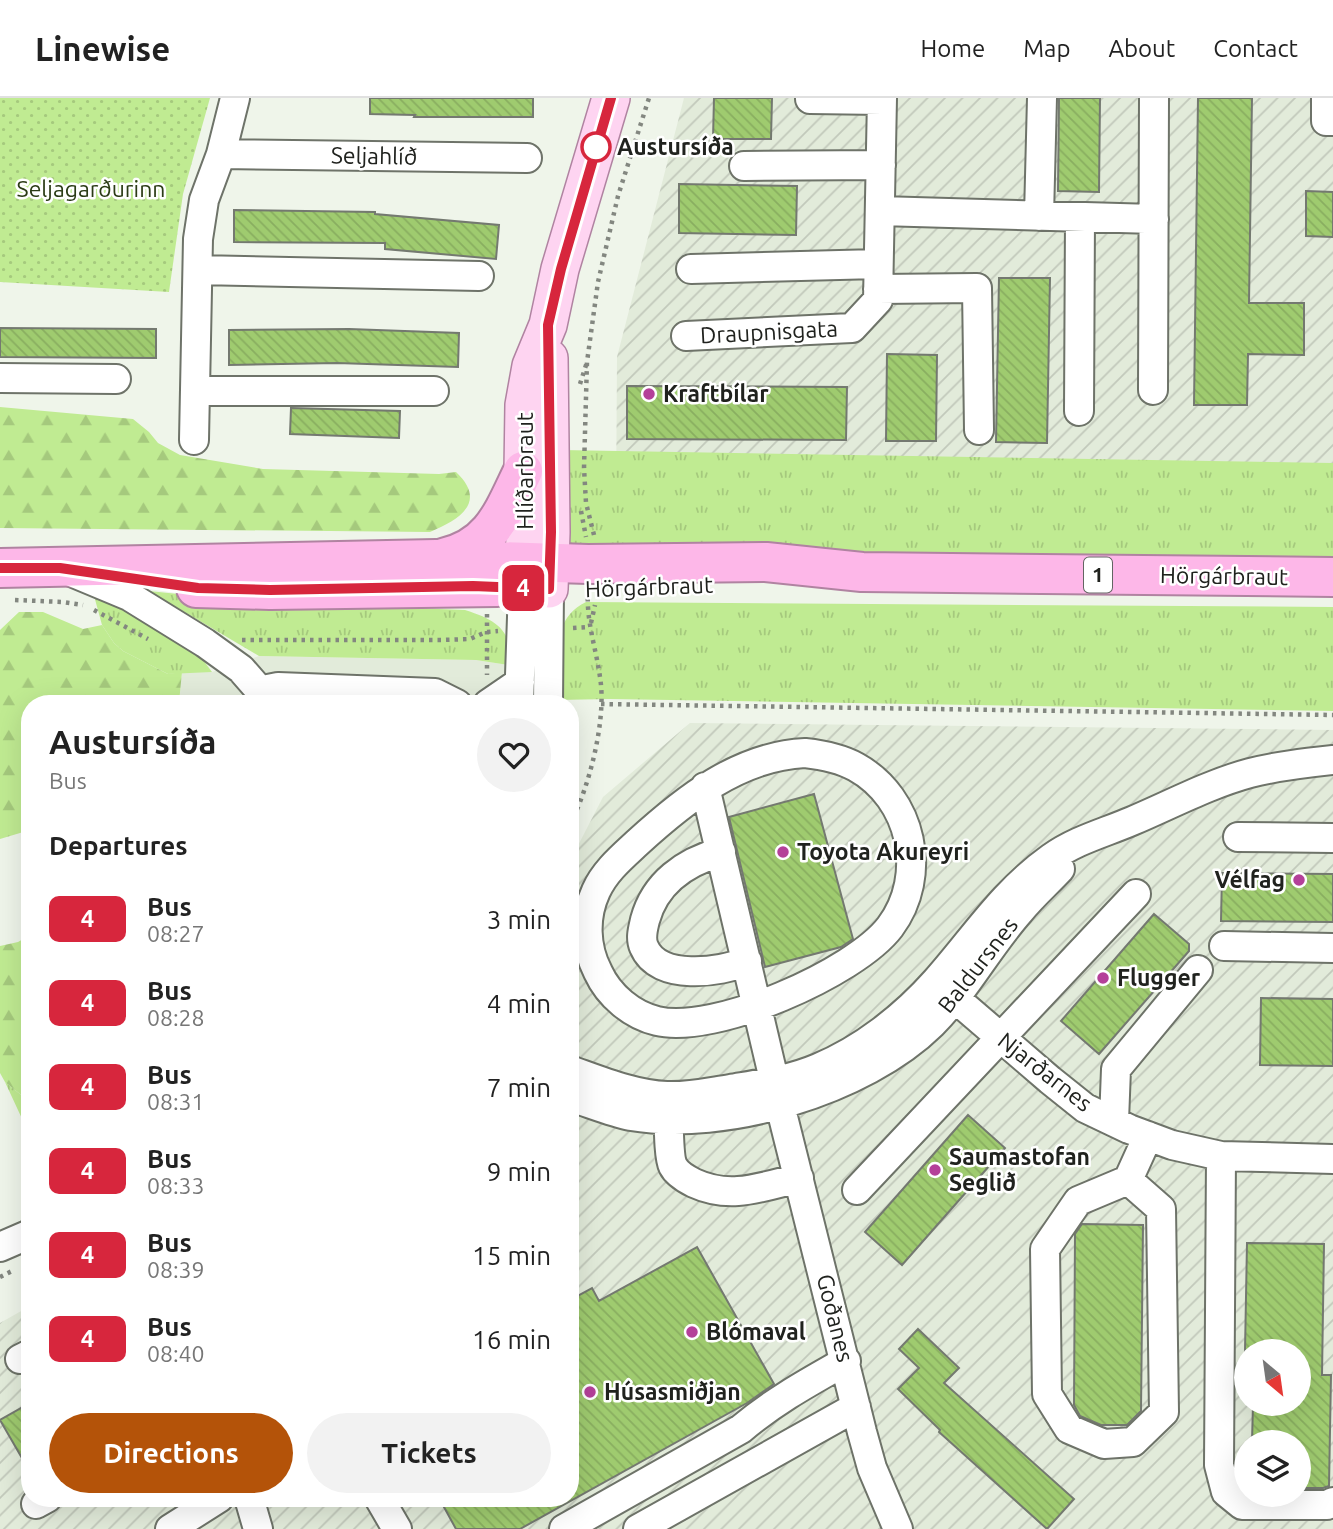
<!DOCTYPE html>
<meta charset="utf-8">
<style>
:root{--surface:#fff;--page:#f2f2f2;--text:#222;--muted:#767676;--line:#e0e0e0;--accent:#b45309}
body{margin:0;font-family:Ubuntu,sans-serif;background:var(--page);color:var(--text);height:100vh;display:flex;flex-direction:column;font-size:26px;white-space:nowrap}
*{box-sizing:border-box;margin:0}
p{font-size:23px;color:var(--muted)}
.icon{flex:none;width:38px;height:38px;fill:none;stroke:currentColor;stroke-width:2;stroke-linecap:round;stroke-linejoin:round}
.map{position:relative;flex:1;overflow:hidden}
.panel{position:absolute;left:21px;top:597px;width:558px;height:812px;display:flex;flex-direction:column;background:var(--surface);border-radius:28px;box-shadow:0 7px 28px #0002}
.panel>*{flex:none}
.badge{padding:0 14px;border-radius:10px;font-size:24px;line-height:46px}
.needle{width:46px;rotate:151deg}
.tools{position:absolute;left:1234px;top:1241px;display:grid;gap:14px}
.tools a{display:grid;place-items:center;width:77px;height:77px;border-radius:50%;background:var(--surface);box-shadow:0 7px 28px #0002;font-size:35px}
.map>.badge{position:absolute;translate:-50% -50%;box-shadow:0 0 0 4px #fff}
h2{padding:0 28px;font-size:26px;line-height:63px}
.round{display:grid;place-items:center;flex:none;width:74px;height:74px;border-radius:37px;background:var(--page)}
.head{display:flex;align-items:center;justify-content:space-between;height:119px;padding:0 28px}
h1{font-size:33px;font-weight:700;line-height:52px}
.button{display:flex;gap:14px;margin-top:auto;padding:14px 28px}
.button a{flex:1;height:80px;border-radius:42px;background:var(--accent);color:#fff;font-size:28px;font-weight:700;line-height:80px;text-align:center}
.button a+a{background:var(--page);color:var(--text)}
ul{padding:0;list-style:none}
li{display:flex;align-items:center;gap:21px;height:84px;padding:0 28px}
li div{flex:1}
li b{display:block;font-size:26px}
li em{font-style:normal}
li .badge{min-width:77px;font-weight:700;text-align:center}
header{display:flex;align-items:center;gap:42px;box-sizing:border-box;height:98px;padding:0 35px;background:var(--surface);border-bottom:2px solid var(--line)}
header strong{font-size:33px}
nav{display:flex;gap:38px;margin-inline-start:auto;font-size:24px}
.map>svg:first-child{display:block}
.built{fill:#e2ebda}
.industrial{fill:url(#industrial-furrows);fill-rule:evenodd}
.grass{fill:url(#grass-tufts)}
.forest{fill:url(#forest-firs)}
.park{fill:url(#park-dots)}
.building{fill:url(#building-back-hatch);stroke:#747970;stroke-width:2}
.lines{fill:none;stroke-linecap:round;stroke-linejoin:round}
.minor-casing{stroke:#6e7369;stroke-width:32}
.major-casing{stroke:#b083a1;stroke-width:40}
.highway-casing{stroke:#b083a1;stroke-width:42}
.path{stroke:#838780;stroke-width:4.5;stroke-dasharray:3.5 5;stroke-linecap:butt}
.minor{stroke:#fff;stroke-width:28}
.major{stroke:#fed4f1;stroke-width:37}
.highway{stroke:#fdb7e8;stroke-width:38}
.line-casing{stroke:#fff;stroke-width:16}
.line{stroke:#d7263d;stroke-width:10}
.stop-dot{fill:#fff;stroke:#d7263d;stroke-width:3.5}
.poi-dot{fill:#b44099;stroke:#fff;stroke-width:2.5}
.labels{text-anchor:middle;stroke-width:5;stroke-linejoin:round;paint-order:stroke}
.shield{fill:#fff;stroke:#636462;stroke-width:2}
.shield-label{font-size:21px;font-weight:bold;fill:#20221e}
.stop-label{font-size:23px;font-weight:bold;fill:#20221e;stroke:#fff;text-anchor:start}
.street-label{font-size:23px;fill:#20221e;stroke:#fff}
.park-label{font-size:23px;fill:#2b3c16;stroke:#fff}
.poi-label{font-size:23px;font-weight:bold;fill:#20221e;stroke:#fff;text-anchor:start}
</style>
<header>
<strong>Linewise</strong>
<nav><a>Home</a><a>Map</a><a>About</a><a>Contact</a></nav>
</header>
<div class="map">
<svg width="1333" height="1431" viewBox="0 0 1333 1431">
<defs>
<pattern id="industrial-furrows" width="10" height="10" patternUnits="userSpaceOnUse" patternTransform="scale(1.75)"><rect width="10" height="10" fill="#e2ebda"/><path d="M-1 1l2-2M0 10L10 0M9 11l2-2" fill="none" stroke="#c2c9bb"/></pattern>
<pattern id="grass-tufts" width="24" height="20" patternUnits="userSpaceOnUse" patternTransform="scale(1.75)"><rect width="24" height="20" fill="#c0eb92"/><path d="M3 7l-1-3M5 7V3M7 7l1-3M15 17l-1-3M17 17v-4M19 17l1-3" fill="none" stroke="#a5c97d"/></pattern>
<pattern id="forest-firs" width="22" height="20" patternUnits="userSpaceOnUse" patternTransform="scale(1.75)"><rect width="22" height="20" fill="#c0eb92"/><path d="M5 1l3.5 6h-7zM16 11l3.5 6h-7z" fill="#a5c97d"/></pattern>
<pattern id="park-dots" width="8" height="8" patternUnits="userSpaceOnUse" patternTransform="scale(1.75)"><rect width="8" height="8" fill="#c0eb92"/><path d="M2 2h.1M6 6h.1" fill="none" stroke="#a5c97d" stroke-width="1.8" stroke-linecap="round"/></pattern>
<pattern id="building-back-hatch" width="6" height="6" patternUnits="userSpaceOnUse" patternTransform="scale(1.75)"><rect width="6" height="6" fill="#9fcb6f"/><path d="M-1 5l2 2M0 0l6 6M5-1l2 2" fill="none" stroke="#89ae60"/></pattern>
</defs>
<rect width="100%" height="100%" fill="#eff5ea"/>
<path class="built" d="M259 558 476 562 515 568 510 605 179 606 182 574H212Z"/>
<path class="industrial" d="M684 0H1333V402L616 414 617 259Z
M690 625 1333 632V1431H0V1225L30 1208V1400H570V763L603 699ZM1246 1253H1298V1306H1246ZM1246 1344H1298V1396H1246Z"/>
<path class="grass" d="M561 352 1333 365V462L574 450 568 444Z
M149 493 257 504 465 512C500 523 509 532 515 568L476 562 259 558Z
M93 494 179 541 198 555 212 574 168 576 123 553 114 545 102 527Z
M586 504 1333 509V613L609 601 557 602C558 567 549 521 586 504Z
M5 984 30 1004V1038Z"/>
<path class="forest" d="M0 309 133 321 149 334 158 345 180 357 263 371 439 376 456 374C488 404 459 422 430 434L0 430Z
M19 514H43L83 531 102 527 114 545 123 553 168 576 182 574 179 605 30 606V732L0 741V532Z
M30 837V1004L5 984 0 975V848L18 844Z"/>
<path class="park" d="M0 0H210L183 96 169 194 0 184Z"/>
<path class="building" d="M370 0H533V19H414L415 17 370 16Z
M714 0H772L771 41H713Z
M1059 0H1100L1099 94 1058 93Z
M1198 0H1252L1249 205H1304V257L1248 256 1247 307H1194Z
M679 86 797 88 796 137 679 135Z
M1306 93 1333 94V139L1306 138Z
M234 112 375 114V116L499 127 496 161 385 151V145L234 144Z
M999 180H1050L1047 345 996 344Z
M0 230 156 231V260L0 259Z
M349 231 459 235 458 269 337 265 229 267V232Z
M887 256 937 257 936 343H886Z
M627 288 847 289 846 342 627 341Z
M291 310 400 313 399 340 290 336Z
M814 696 853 841 841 849 765 869 729 719Z
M1222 775 1333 776V824L1221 823Z
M1154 816 1189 846V853L1099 956 1061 923Z
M1261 900 1333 901V968L1260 967Z
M968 1017 1005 1050 902 1167 865 1134Z
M1082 1126 1143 1127 1141 1313 1127 1327H1101L1080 1318 1074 1307 1075 1136Z
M1247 1145 1324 1146 1322 1277H1331L1329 1388 1323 1390H1298V1344H1252L1253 1306H1298V1253H1245Z
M697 1149 774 1286 747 1305 520 1431H456L439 1400H570V1202L592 1190 599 1203Z
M918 1231 959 1270 944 1285 1074 1401 1047 1431 939 1334 940 1332 898 1291 919 1270 899 1251Z
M30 1305V1374L0 1322Z"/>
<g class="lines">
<g class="minor-casing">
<path id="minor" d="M1326 0V23H1333
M810 1 882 2
M221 56 527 60
M744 68 881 67
M880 113 1154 121
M1039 118 1042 0
M691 171 878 166
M198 172 479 178
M878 191 977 190 979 332
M686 238 852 230 878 202 882 0
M0 280 116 281
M1153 292 1154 0
M195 293H434
M1079 313 1080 119
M194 342 198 141 204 102 221 56 235 0
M69 473 129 498 205 545 241 571 262 595
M262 606V595L268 591 278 589 435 595 457 606
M488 606 520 584
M519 606 523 490
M548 606 549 491
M805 655C823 657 840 660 856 669 912 700 929 777 890 829 855 875 714 937 657 923 632 917 609 898 598 874 585 849 584 819 596 793 605 773 622 759 637 745 684 702 739 658 805 655Z
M705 689 780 1007 862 1334 872 1370 898 1431
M1238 739 1333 740
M721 754C685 764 655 785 645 822 643 831 640 840 644 849 658 883 720 875 747 863
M1224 848 1333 850
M943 890 1050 982 1085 1010 1129 1031 1172 1047 1221 1058 1333 1061
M570 972C601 983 635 997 667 998 688 999 710 994 730 991 759 986 790 982 818 970 862 952 904 919 936 883 975 839 1002 795 1051 760 1076 742 1104 735 1132 723 1170 707 1209 686 1250 675 1277 668 1305 665 1333 662
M570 999C590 1005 611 1014 631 1018 725 1034 864 993 932 926 966 892 988 849 1020 813 1032 798 1047 785 1060 771
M668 1004C669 1018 668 1058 673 1068 677 1076 686 1081 694 1085 731 1102 761 1089 799 1080
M1114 1023 1116 971 1198 872
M1221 1058 1219 1367 1226 1394 1242 1407H1327L1333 1404
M1128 1082 1161 1111 1164 1314 1133 1344 1104 1346 1069 1331 1047 1296 1045 1151 1078 1103 1128 1082 1148 1038
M857 1092 1136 796
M0 1149 30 1136
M20 1261 30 1256
M249 1400 258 1431
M379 1400 397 1431
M36 1406 47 1400
M170 1431 219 1400
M564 1431 741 1331C774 1303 809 1284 846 1263
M638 1431 856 1309"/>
</g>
<g class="major-casing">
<path id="major" d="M549 260 551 434 549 491
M523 490 526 413 523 373 524 307 531 268 548 227 560 171 611 0"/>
</g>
<g class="highway-casing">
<path id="highway" d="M443 460C492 449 503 414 523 373
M0 470 436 461 588 466 766 464 862 474 1333 479
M196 490 270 492 497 489"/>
</g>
<path class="path" d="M580 286 587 264
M581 413 586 439
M594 437 586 405 584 370 587 264 598 184 618 98 649 0
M15 502 63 504 83 507
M94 512 148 541
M487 516V577
M591 525 595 507
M573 530 589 529
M242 542H442L470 541 486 534 498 533
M601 606 1333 617
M570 727C589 689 607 622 600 579 596 550 586 523 588 493
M0 1179 12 1173"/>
<use href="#minor" class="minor"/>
<use href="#major" class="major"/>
<use href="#highway" class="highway"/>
</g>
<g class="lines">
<g class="line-casing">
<path id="line" d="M0 470H60L198 490 270 492 473 488 549 491 551 434 548 227 561 171 611 0"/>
</g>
<use href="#line" class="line"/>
</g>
<circle class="stop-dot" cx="596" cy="49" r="14"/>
<g class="poi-dot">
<circle cx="649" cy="296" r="7"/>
<circle cx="783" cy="754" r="7"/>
<circle cx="1299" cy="782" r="7"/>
<circle cx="1103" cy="880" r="7"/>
<circle cx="935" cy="1072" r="7"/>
<circle cx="692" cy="1234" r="7"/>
<circle cx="590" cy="1294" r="7"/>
</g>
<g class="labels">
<rect class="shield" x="1084" y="459.5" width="28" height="35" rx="5"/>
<g class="shield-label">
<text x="1098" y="484">1</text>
</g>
<g class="stop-label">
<text x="617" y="57">Austursíða</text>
</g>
<g class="street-label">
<text transform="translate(374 58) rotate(1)" y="8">Seljahlíð</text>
<text transform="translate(769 234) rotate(-3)" y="8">Draupnisgata</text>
<text transform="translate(525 373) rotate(-90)" y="8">Hlíðarbraut</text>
<text transform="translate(1224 478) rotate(1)" y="8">Hörgárbraut</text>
<text transform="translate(649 489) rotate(-2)" y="8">Hörgárbraut</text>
<text transform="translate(978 867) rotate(-52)" y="8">Baldursnes</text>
<text transform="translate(1045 974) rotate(38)" y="8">Njarðarnes</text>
<text transform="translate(835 1220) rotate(76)" y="8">Goðanes</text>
</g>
<g class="park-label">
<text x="91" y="99">Seljagarðurinn</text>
</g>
<g class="poi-label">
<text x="663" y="304">Kraftbílar</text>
<text x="797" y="762">Toyota Akureyri</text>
<text x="1285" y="790" text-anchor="end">Vélfag</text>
<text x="1117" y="888">Flugger</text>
<text x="949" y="1067">Saumastofan<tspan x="949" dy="26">Seglið</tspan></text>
<text x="706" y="1242">Blómaval</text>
<text x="604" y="1302">Húsasmiðjan</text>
</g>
</g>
</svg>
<div class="tools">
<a><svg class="needle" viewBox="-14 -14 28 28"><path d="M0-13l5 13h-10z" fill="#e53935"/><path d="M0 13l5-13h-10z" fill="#767676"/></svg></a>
<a><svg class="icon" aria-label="layers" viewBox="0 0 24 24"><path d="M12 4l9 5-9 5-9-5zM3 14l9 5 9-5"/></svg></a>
</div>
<b class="badge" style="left:523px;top:490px;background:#d7263d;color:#fff">4</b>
<section class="panel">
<div class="head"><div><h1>Austursíða</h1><p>Bus</p></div><a class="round"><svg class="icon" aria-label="heart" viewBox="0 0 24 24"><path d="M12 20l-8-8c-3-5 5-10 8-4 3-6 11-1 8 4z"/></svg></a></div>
<h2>Departures</h2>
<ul>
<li><span class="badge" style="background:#d7263d;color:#fff">4</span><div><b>Bus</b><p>08:27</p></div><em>3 min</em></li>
<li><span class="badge" style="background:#d7263d;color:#fff">4</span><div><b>Bus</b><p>08:28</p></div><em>4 min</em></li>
<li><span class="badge" style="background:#d7263d;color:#fff">4</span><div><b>Bus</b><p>08:31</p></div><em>7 min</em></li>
<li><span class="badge" style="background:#d7263d;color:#fff">4</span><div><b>Bus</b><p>08:33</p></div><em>9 min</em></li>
<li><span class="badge" style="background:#d7263d;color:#fff">4</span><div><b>Bus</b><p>08:39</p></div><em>15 min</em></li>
<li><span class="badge" style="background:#d7263d;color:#fff">4</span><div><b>Bus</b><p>08:40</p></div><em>16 min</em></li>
</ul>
<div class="button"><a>Directions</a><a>Tickets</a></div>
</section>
</div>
